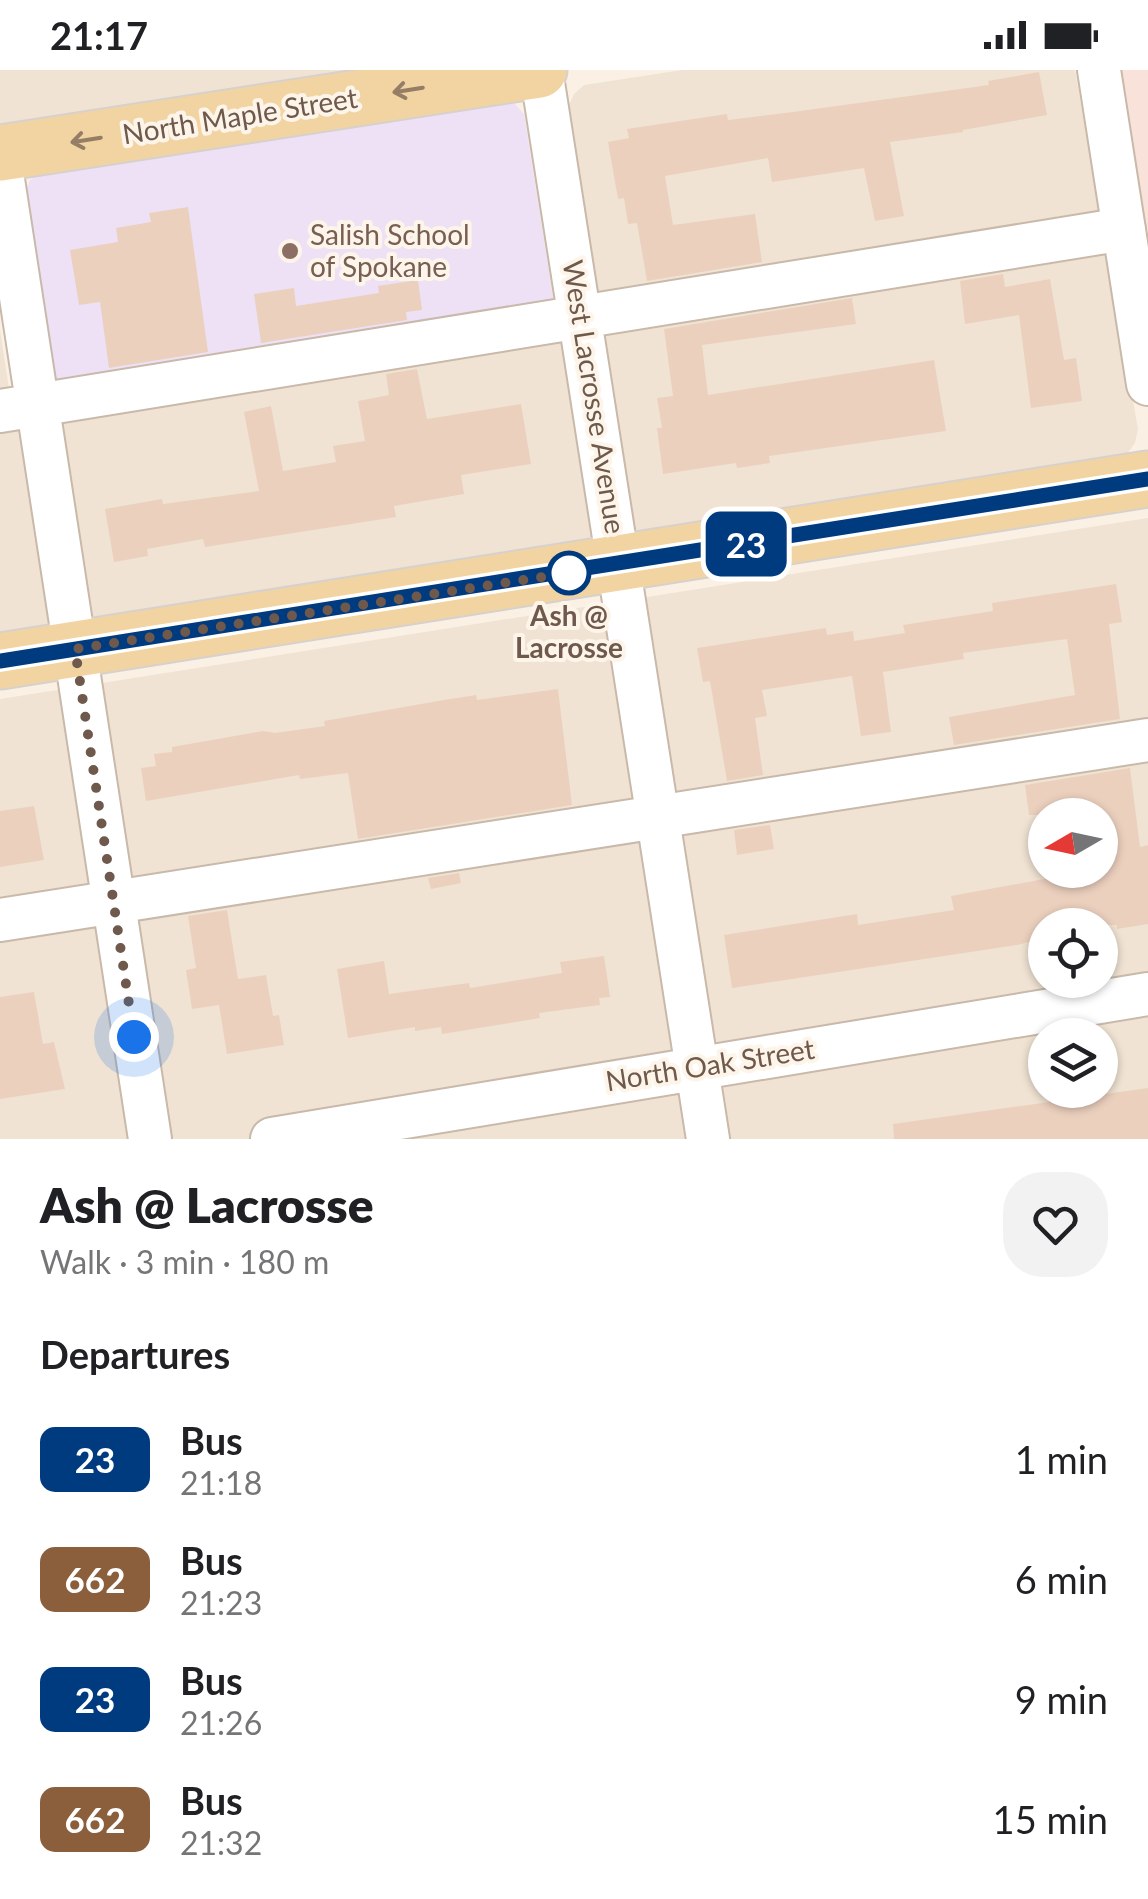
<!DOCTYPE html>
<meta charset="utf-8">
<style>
:root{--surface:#fff;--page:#f2f2f2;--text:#202124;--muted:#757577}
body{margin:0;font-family:Lato,sans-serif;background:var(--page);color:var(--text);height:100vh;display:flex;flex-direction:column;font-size:38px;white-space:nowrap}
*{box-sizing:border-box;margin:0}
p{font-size:32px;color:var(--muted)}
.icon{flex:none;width:55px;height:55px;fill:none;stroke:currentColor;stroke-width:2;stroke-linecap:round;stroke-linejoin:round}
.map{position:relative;height:1069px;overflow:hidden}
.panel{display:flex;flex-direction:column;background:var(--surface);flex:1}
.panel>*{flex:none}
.badge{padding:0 20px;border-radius:15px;font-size:35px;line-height:65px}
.needle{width:65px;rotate:261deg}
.controls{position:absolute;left:1028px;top:728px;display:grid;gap:20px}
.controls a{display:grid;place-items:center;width:90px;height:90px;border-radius:50%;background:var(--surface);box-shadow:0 2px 8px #0004;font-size:50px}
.you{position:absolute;width:50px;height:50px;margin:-25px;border:8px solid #fff;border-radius:50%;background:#1a73e8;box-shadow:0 0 0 15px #1a73e833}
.map>.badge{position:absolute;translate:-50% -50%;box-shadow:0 0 0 5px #fff}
h2{padding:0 40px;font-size:38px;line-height:90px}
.round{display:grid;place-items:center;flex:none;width:105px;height:105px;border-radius:40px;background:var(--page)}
.headline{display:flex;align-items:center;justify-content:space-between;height:170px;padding:0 40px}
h1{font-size:48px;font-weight:800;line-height:75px}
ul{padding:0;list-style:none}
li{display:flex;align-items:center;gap:30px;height:120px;padding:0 40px}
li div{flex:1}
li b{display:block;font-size:38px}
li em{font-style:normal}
li .badge{min-width:110px;font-weight:700;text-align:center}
.status{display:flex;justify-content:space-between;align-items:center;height:70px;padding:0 50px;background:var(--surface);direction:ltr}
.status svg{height:28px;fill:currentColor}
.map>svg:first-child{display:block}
.residential{fill:#f0e3d3;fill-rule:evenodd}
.commercial{fill:#f9e2d9}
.education{fill:#eee1f6}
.building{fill:#ecd0be}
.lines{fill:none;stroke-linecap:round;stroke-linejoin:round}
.minor-casing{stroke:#c9b9ab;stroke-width:46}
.major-casing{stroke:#d7d1cd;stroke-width:59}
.minor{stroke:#fff;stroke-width:42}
.major{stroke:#f2d4a2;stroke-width:55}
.oneway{stroke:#967e66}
.line-casing{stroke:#fff;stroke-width:22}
.line{stroke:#003b80;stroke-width:15}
.walk{stroke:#6f594c;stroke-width:10;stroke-dasharray:0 18}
.education-dot{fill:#8d6e63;stroke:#fdf5e9;stroke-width:4}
.stop-dot{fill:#fff;stroke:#003b80;stroke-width:5}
.labels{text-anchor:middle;stroke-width:8;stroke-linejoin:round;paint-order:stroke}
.street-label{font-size:28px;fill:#6f594c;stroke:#fdf5e9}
.education-label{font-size:28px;fill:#785e54;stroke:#fdf5e9;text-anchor:start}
.stop-label{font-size:28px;font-weight:bold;fill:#6f594c;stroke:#fdf5e9}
</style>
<div class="status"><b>21:17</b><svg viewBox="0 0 49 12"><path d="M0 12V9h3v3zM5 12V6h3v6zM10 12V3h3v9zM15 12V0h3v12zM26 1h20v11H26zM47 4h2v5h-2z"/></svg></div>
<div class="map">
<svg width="1148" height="1069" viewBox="0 0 1148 1069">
<rect width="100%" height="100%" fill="#faf1e4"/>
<path class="residential" d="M0 0H398L0 63Z
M682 0H1075L1138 359 1135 373 1126 385 0 566V260L10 325 599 233 569 35 574 24 584 15Z
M1148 448V1069H0V629ZM1045 745H1100V800H1045ZM1045 855H1100V910H1045ZM1045 965H1100V1020H1045Z"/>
<path class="commercial" d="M1120 0H1148V185Z"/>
<path class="education" d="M500 29 514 33 524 44 555 239 55 320 25 123 30 110 41 103Z"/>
<path class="building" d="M1039 2 1047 45 963 60V62L890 72 904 146 875 151 864 98 772 112 768 88 665 106 673 155 755 144 762 192 647 211 637 153 628 154 624 128 618 129 608 72 629 68 627 59 727 44 728 50 793 42 989 15 988 11Z
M188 137 208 282 109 298 100 232 79 235 70 180 118 172 116 158 151 152 149 143Z
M1003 204 1005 217 1050 209 1064 290 1076 288 1082 331 1031 338 1019 245 965 254 960 211Z
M418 210 422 240 406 242 407 250 261 273 254 224 294 218 296 236 379 223 378 216Z
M852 228 856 254 702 275 708 325 934 290 946 361 769 386 770 393 737 398 736 393 663 404 657 358H662L657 328 673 326 664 259Z
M417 299 427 349 521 334 531 394 461 405 464 424 394 436 396 447 205 477 203 469 147 479 148 486 114 492 105 439 162 429 163 434 259 421 244 342 271 336 283 401 336 392 333 376 365 371 358 331 389 325 386 304Z
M1116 514 1122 552 1109 554 1120 649 954 675 949 647 1075 625 1067 569 963 583 964 589 883 602 891 662 861 666 852 606 762 620 767 646 755 648 763 705 727 711 710 611 703 612 697 578 826 558 827 565 853 561 854 571 905 563 903 555 993 541 992 533Z
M558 619 572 735 358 769 348 703 300 709 299 705 146 731 141 698 156 696 154 684 172 682V677L263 661 275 663 325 656 324 651 444 630 476 625 477 630Z
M1130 698 1140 777 1148 775V854L1117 859V855H1045V868L1017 875 732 918 724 865 857 844 858 855 954 840 951 826 1077 803V800H1108L1100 745H1029L1025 715Z
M34 736 44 790 0 797V741Z
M770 755 774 779 737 785 734 760Z
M459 803 461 813 431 819 428 808Z
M227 840 238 909 266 905 273 946 279 945 284 975 227 984 219 935 192 939 186 900 196 898 188 846Z
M604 886 610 927 599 928 600 935 539 943 540 948 442 964 441 957 415 961V957L348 968 337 899 384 891 389 924 469 913 470 918 562 903 560 892Z
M34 922 43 974 54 972 65 1019 0 1029V927Z
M1148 1018V1069H894L893 1054Z"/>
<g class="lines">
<g class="minor-casing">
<path id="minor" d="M541 0 708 1069
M1099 0 1148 314
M0 90 150 1069
M0 341 1124 159
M0 850 1148 670
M272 1069 1148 924"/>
</g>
<g class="major-casing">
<path id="major" d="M0 83 539 0
M0 591 1148 409"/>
</g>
<use href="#minor" class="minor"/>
<use href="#major" class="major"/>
</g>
<defs><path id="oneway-shaft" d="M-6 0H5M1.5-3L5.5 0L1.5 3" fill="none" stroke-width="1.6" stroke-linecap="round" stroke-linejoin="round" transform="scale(2.5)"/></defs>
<g class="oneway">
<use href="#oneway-shaft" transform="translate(408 20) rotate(171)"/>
<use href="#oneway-shaft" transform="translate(86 70) rotate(171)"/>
</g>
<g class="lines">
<g class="line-casing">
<path id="line" d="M0 591 1148 409"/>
</g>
<use href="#line" class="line"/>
<path class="walk" d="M134 967 75 579 582 501 569 503"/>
</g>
<circle class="education-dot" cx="290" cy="181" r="10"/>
<circle class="stop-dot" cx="569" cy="503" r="20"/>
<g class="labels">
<g class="street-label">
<text transform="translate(240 46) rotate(-9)" y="10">North Maple Street</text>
<text transform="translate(594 327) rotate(81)" y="10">West Lacrosse Avenue</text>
<text transform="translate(710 995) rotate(-9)" y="10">North Oak Street</text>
</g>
<g class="education-label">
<text x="310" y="175">Salish School<tspan x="310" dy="32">of Spokane</tspan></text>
</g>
<g class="stop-label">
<text x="569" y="556">Ash @<tspan x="569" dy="32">Lacrosse</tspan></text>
</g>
</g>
</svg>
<div class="controls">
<a><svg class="needle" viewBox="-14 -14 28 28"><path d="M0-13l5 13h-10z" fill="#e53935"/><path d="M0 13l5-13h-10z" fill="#757577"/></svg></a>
<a><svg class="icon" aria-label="locate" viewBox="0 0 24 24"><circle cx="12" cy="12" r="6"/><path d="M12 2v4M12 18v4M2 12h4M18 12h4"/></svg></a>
<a><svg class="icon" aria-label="layers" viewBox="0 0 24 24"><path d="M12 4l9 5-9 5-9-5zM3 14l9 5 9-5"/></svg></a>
</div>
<div class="you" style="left:134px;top:967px"></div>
<b class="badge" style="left:746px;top:474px;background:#003b80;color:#fff">23</b>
</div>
<section class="panel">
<div class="headline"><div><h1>Ash @ Lacrosse</h1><p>Walk · 3 min · 180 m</p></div><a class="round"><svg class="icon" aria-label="heart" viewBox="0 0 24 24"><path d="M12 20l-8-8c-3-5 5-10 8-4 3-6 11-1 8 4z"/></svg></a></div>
<h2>Departures</h2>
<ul>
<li><span class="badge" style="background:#003b80;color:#fff">23</span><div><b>Bus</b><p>21:18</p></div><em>1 min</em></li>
<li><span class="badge" style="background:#8b5e3c;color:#fff">662</span><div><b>Bus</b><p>21:23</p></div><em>6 min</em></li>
<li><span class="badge" style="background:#003b80;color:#fff">23</span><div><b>Bus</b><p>21:26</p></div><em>9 min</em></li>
<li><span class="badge" style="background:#8b5e3c;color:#fff">662</span><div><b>Bus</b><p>21:32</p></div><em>15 min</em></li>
</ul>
</section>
